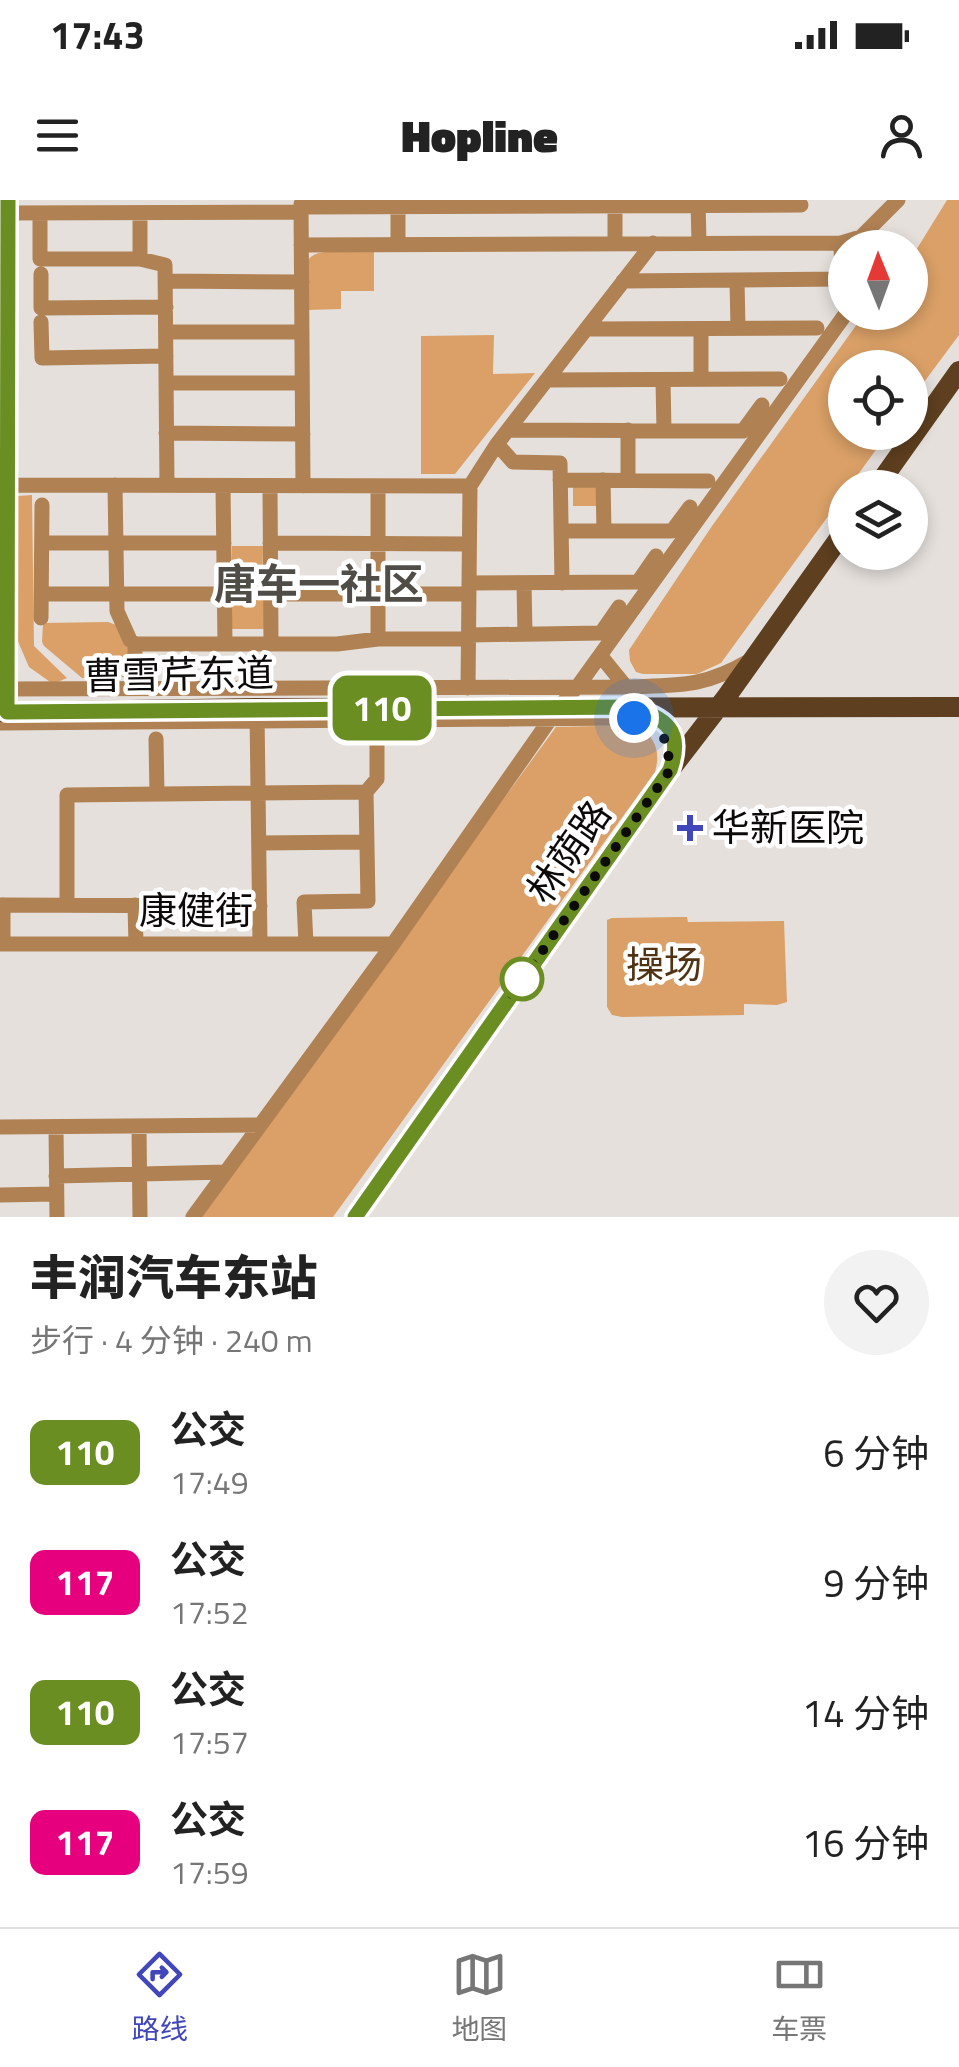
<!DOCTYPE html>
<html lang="zh">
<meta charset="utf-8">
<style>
:root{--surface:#fff;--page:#f2f2f2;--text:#222;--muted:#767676;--line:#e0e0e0;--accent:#4146bb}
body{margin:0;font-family:"Titillium Web","Noto Sans SC",sans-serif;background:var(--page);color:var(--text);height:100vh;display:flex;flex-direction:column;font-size:38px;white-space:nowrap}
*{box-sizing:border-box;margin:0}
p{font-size:32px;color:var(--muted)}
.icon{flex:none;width:55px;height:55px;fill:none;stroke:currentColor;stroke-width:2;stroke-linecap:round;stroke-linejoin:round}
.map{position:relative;height:1017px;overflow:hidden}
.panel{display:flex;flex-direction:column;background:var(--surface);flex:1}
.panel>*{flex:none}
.badge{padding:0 20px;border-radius:15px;font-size:35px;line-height:65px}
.needle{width:65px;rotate:359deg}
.tools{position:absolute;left:828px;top:30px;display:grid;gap:20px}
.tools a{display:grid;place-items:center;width:100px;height:100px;border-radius:50%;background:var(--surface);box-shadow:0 5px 15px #0003;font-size:50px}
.you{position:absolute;width:50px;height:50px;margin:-25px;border:8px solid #fff;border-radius:50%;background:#1a73e8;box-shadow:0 0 0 15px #1a73e833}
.map>.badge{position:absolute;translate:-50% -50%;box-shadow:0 0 0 5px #fff}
.round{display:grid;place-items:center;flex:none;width:105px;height:105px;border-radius:52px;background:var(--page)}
.headline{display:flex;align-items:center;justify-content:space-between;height:170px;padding:0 30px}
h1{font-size:48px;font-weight:800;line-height:75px}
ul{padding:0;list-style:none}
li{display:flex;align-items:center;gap:30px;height:130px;padding:0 30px}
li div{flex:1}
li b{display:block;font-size:38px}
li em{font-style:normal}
li .badge{min-width:110px;font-weight:700;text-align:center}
.status{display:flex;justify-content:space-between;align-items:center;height:70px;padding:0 50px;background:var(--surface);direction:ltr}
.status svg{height:28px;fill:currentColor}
header{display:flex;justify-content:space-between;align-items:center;height:130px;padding:0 30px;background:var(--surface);font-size:45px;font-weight:800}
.tab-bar{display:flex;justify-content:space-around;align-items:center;height:140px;border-top:2px solid var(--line);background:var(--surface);font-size:28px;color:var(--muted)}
.tab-bar a{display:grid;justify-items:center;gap:5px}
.tab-bar .current{color:var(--accent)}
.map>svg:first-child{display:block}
.green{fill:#daa067}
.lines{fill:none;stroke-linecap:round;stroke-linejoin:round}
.minor{stroke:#af8153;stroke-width:15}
.major{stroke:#5e3f1f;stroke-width:20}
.line-casing{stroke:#fff;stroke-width:22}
.line{stroke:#6b8e23;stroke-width:15}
.walk{stroke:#0d0b0a;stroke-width:10;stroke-dasharray:0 18}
.poi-dot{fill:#4146bb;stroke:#fff;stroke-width:4}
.stop-dot{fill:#fff;stroke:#6b8e23;stroke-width:5}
.labels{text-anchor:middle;stroke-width:9;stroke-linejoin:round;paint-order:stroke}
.street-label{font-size:38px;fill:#0d0b0a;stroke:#fff}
.poi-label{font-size:38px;fill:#0d0b0a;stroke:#fff;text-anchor:start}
.park-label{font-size:38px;fill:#513313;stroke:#fff}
.quarter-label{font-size:42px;font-weight:bold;fill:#504d49;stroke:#fff}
</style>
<div class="status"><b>17:43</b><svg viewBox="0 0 49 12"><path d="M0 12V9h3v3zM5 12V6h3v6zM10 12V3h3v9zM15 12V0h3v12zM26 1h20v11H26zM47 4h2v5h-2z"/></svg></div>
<header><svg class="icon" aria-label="menu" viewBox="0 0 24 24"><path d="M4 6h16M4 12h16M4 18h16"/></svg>Hopline<svg class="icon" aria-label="person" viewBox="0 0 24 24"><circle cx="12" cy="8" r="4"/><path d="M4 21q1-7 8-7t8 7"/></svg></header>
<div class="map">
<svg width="959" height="1017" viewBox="0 0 959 1017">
<rect width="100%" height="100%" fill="#e5e0dc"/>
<path class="green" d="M947 0H959V135L910 201V168H845V232L888 233 849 287 845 288V293L721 463 697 474H643L636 472 630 461 629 450 712 326 865 113 910 112V60Z
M374 51V91H341V109L307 110C307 98 303 68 309 59 316 47 359 52 374 51Z
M494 135 493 174 535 173 455 274H421V136Z
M573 285H597V306H573Z
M32 295 34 446 67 478 53 484 29 467 17 439 15 300 18 296Z
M232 346H263L262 390H231Z
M230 394H264V429H231Z
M108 422 119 426 129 447 130 477 82 478 44 446 42 442 43 423Z
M639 525C655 539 661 551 655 572L333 1017H198L556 527Z
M679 717H687L688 722 784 721 787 802 777 805 744 804V815L622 817 612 815 607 807V720L612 718Z"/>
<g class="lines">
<path class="minor" d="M398 0V45
M615 0V43
M698 0 699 43
M301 4 303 286
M301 7 801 5
M8 13 301 12
M140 13V59
M40 20V59H140L165 65 167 285
M301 45 841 43 861 37 898 0
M41 74V108L166 107
M737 80 738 128
M166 81 302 82
M623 81 842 79 841 43
M41 122 42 158 166 156
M586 129 817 128
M701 129V179
M166 132H302
M547 180 780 179
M663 180 664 231
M166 183H302
M508 230 743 231 762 205
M628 230V280
M166 233 303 234
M497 244 513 262 560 263 562 383
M560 280 708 281
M603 280 604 331
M6 285 470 286
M115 285 117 411 130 440 135 444V477
M223 286 225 444
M270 286 271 444
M378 286V439
M562 331H672L690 307
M42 343H224
M270 343 469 344
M469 383 638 382 656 356
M524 383 525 434
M42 394H224
M270 394H469
M41 418 42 305
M468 435 601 433 619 407
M135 444H337L378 439H468
M600 455 626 487
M468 488 470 286 497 244 653 43
M0 489 626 487C679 485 702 488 749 461
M257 512 260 744
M7 521V0
M0 523 634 518 650 523
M156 539 157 594
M259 643 367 642
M0 705 260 706
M3 705V744
M67 705V595L366 592 377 579V521
M135 705 136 744
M0 744H393
M306 744 304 702 368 701 366 592
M0 927 260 925
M56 927 57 1017
M139 927 140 1017
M56 976 226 972
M0 995 56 994
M193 1017 393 744 558 508 578 486 847 112"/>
<path class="major" d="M876 288 959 171
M638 509C670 519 683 534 671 568
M0 512 257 508 959 507
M355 1017 670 570 727 496 845 330"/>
</g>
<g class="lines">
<g class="line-casing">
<path id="line" d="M8 0 7 512 630 507C666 518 684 530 670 570L355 1017"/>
</g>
<use href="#line" class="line"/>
<path class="walk" d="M522 779 512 794 670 570C667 541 666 526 634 518"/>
</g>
<path class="poi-dot" d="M685 613h10v10h10v10h-10v10h-10v-10h-10v-10h10z"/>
<circle class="stop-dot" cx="522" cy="779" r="20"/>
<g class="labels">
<g class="street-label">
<text transform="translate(179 475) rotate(-1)" y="13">曹雪芹东道</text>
<text transform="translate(569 652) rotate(-55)" y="13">林荫路</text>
<text x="196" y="724">康健街</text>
</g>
<g class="poi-label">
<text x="712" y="641">华新医院</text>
</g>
<g class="park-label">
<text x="664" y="778">操场</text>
</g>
<g class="quarter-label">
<text x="319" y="399">唐车一社区</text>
</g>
</g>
</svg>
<div class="tools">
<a><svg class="needle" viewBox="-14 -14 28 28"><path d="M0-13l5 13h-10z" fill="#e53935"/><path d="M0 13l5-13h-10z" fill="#767676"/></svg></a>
<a><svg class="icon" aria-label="locate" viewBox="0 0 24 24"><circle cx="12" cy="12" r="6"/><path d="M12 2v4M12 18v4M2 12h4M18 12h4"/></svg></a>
<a><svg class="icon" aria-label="layers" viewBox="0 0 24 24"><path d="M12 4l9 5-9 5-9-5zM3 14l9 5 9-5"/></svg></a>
</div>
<div class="you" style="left:634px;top:518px"></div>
<b class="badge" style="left:382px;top:508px;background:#6b8e23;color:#fff">110</b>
</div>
<section class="panel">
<div class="headline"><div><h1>丰润汽车东站</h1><p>步行 · 4 分钟 · 240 m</p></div><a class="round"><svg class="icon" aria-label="heart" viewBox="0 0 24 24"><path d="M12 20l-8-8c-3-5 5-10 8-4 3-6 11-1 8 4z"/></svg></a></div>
<ul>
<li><span class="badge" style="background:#6b8e23;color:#fff">110</span><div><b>公交</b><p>17:49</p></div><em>6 分钟</em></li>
<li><span class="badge" style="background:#e6007e;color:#fff">117</span><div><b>公交</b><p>17:52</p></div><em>9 分钟</em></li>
<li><span class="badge" style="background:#6b8e23;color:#fff">110</span><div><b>公交</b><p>17:57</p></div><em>14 分钟</em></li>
<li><span class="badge" style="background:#e6007e;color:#fff">117</span><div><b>公交</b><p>17:59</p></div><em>16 分钟</em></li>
</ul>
</section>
<nav class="tab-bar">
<a class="current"><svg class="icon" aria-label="directions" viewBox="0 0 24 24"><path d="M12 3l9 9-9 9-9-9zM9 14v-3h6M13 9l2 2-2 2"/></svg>路线</a>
<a><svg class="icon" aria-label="map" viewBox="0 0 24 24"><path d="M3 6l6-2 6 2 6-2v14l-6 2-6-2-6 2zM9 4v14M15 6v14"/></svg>地图</a>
<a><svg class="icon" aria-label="tickets" viewBox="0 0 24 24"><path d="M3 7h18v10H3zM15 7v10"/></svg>车票</a>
</nav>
